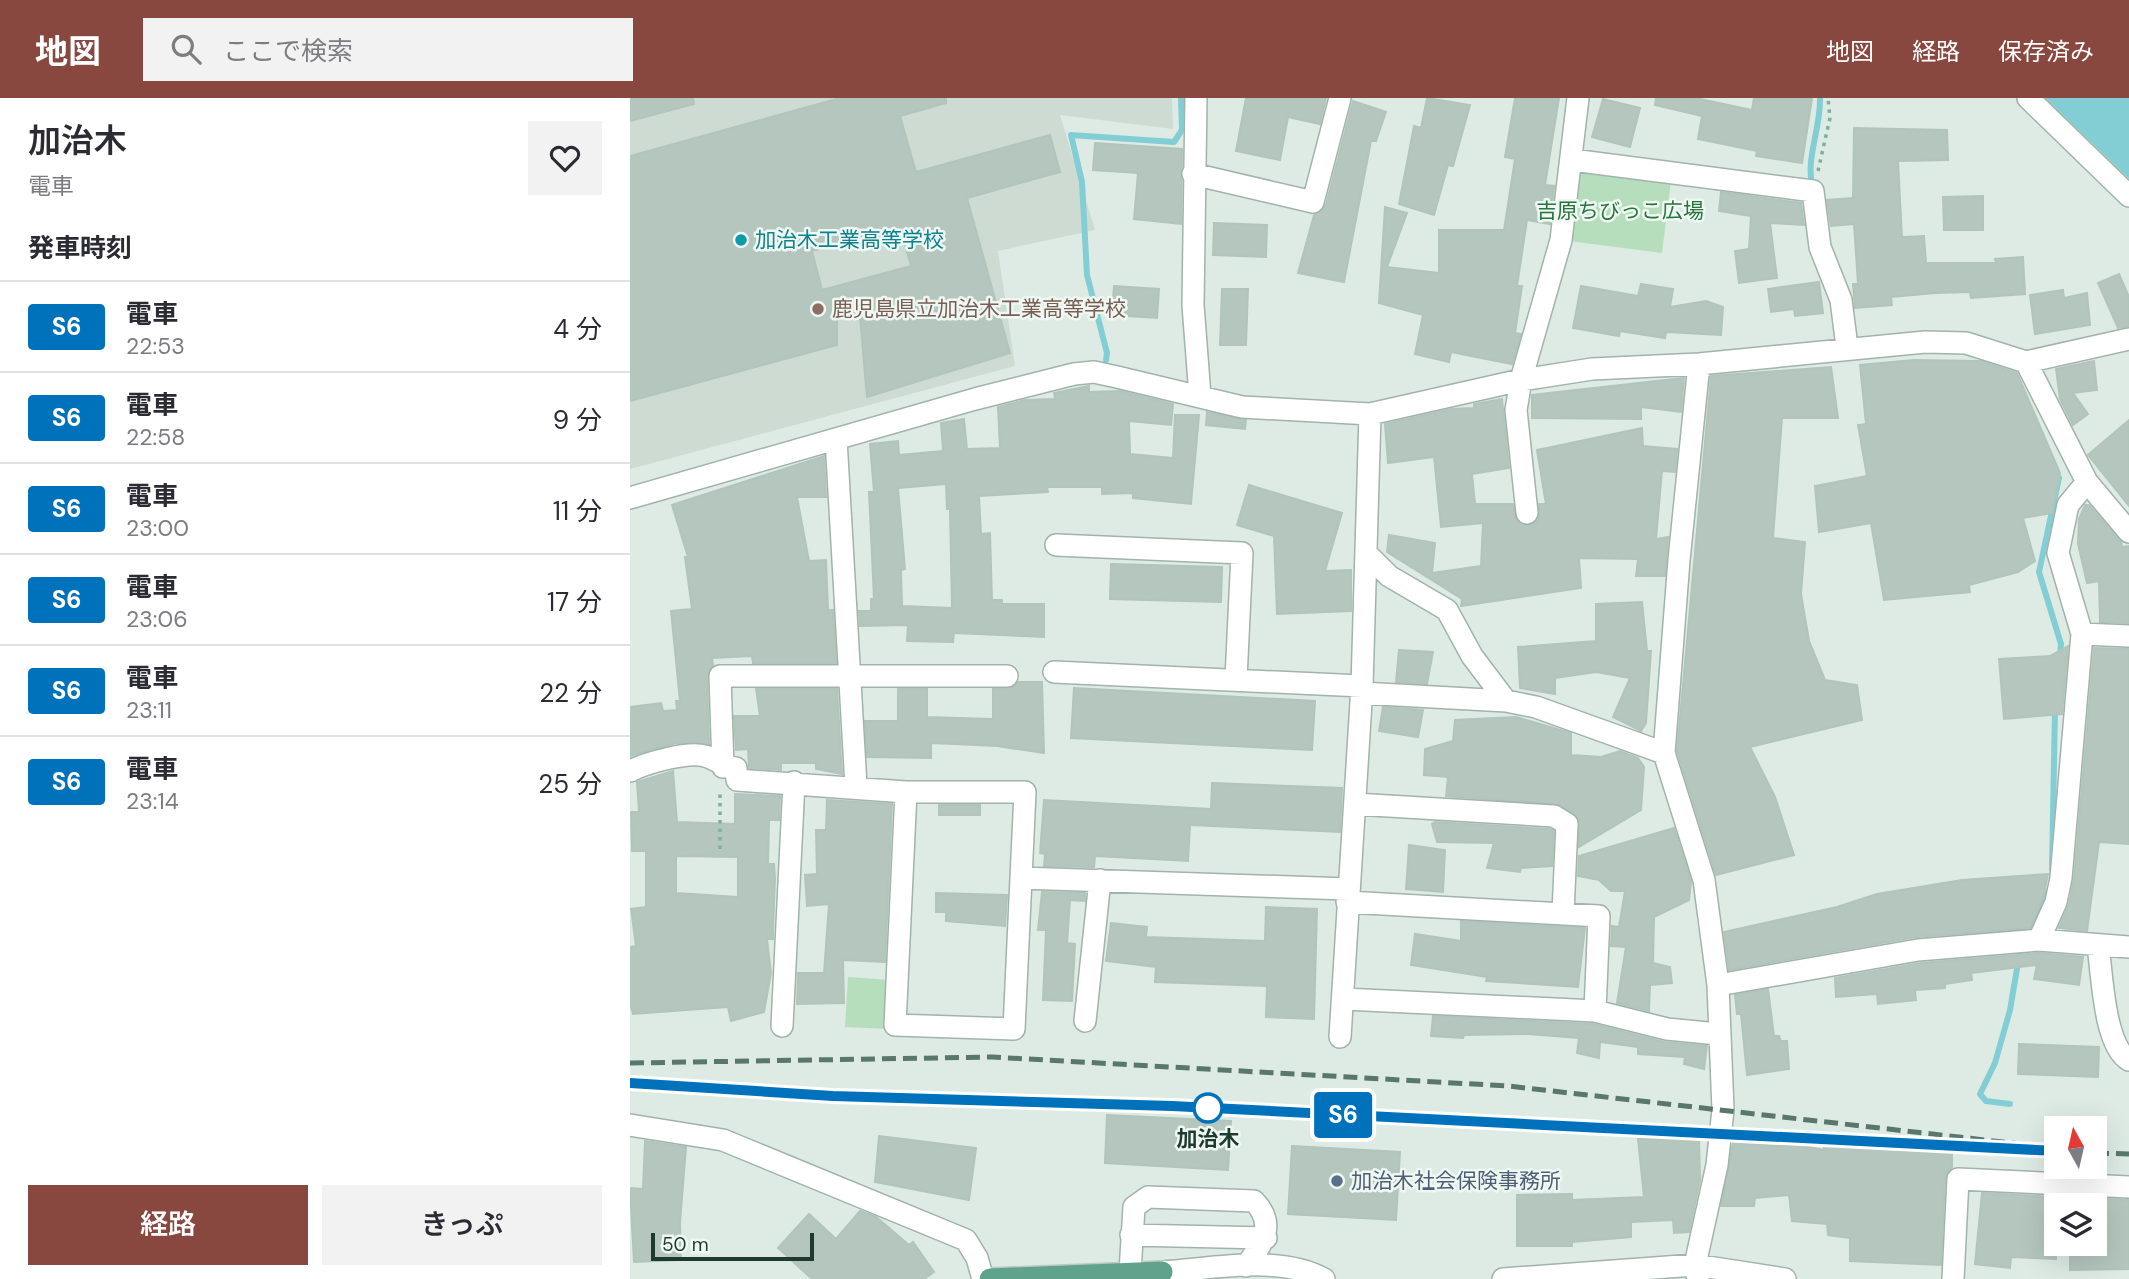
<!DOCTYPE html>
<html lang="ja">
<meta charset="utf-8">
<style>
:root{--surface:#fff;--page:#f2f2f3;--text:#2b2b33;--muted:#7c7c81;--line:#e1e1e2;--accent:#88473f}
body{margin:0;font-family:"DM Sans","Noto Sans JP",sans-serif;background:var(--page);color:var(--text);height:100vh;display:flex;flex-direction:column;font-size:26px;white-space:nowrap}
*{box-sizing:border-box;margin:0}
p{font-size:23px;color:var(--muted)}
.icon{flex:none;width:38px;height:38px;fill:none;stroke:currentColor;stroke-width:2;stroke-linecap:round;stroke-linejoin:round}
.map{position:relative;flex:1;overflow:hidden}
.panel{display:flex;flex-direction:column;background:var(--surface);width:630px}
.panel>*{flex:none}
.badge{padding:0 14px;border-radius:5px;font-size:24px;line-height:46px}
.needle{width:46px;rotate:352deg}
.controls{position:absolute;left:1414px;top:1018px;display:grid;gap:14px}
.controls a{display:grid;place-items:center;width:63px;height:63px;border-radius:0px;background:var(--surface);box-shadow:0 7px 28px #0002;font-size:35px}
.scale{position:absolute;left:21px;bottom:18px;width:163px;box-sizing:border-box;padding-left:7px;border:4px solid #1f3b31;border-top:0;font-size:19px;line-height:24px;white-space:nowrap;color:#1f3b31;-webkit-text-stroke:5px #eff7f2;paint-order:stroke}
.map>.badge{position:absolute;translate:-50% -50%;box-shadow:0 0 0 4px #fff}
h2{padding:0 28px;font-size:26px;line-height:63px}
.round{display:grid;place-items:center;flex:none;width:74px;height:74px;border-radius:0px;background:var(--page)}
.summary{display:flex;align-items:center;justify-content:space-between;height:119px;padding:0 28px}
h1{font-size:33px;font-weight:600;line-height:52px}
.cta{display:flex;gap:14px;margin-top:auto;padding:14px 28px}
.cta a{flex:1;height:80px;border-radius:0px;background:var(--accent);color:#fff;font-size:28px;font-weight:600;line-height:80px;text-align:center}
.cta a+a{background:var(--page);color:var(--text)}
ul{padding:0;list-style:none}
li{display:flex;align-items:center;gap:21px;height:91px;padding:0 28px;border-top:2px solid var(--line)}
li div{flex:1}
li b{display:block;font-size:26px}
li em{font-style:normal}
li .badge{min-width:77px;font-weight:700;text-align:center}
header{display:flex;align-items:center;gap:42px;box-sizing:border-box;height:98px;padding:0 35px;background:var(--accent);color:#fff}
header strong{font-size:33px}
nav{display:flex;gap:38px;margin-inline-start:auto;font-size:24px}
.search{width:490px;height:63px;background:var(--page);display:flex;align-items:center;gap:18px;box-sizing:border-box;padding:0 24px;border-radius:0px;color:var(--muted);font-size:26px}
main{display:flex;flex:1;min-height:0}
.map>svg:first-child{display:block}
.built{fill:#cddbd3}
.green{fill:#b6debd}
.water{fill:#83ced4}
.lines{fill:none;stroke-linecap:round;stroke-linejoin:round}
.stream{stroke:#83ced4;stroke-width:6}
.building{fill:#b4c6bd;stroke:#b1c5bb;stroke-width:2;fill-rule:evenodd}
.minor-casing{stroke:#a1b3ab;stroke-width:24}
.major-casing{stroke:#c0c8c5;stroke-width:24}
.path{stroke:#7db09c;stroke-width:3.5;stroke-dasharray:3.5 5;stroke-linecap:butt}
.minor{stroke:#fff;stroke-width:21}
.major{stroke:#60a38c;stroke-width:21}
.rail{stroke:#59776d;stroke-width:5;stroke-dasharray:14 7;stroke-linecap:butt}
.line-casing{stroke:#fff;stroke-width:16}
.line{stroke:#0072bc;stroke-width:10}
.culture-dot{fill:#0f9aa8;stroke:#eff7f2;stroke-width:2.5}
.education-dot{fill:#8d6e63;stroke:#eff7f2;stroke-width:2.5}
.stop-dot{fill:#fff;stroke:#0072bc;stroke-width:3.5}
.service-dot{fill:#5c6f8a;stroke:#eff7f2;stroke-width:2.5}
.labels{text-anchor:middle;stroke-width:5;stroke-linejoin:round;paint-order:stroke}
.park-label{font-size:21px;fill:#27743e;stroke:#eff7f2}
.culture-label{font-size:21px;fill:#0d838f;stroke:#eff7f2;text-anchor:start}
.education-label{font-size:21px;fill:#785e54;stroke:#eff7f2;text-anchor:start}
.stop-label{font-size:21px;font-weight:bold;fill:#1f3b31;stroke:#eff7f2}
.service-label{font-size:21px;fill:#4e5e75;stroke:#eff7f2;text-anchor:start}
</style>
<header>
<strong>地図</strong>
<div class="search"><svg class="icon" aria-label="search" viewBox="0 0 24 24"><circle cx="10" cy="10" r="6"/><path d="M15 15l6 6"/></svg>ここで検索</div>
<nav><a>地図</a><a>経路</a><a>保存済み</a></nav>
</header>
<main>
<section class="panel">
<div class="summary"><div><h1>加治木</h1><p>電車</p></div><a class="round"><svg class="icon" aria-label="heart" viewBox="0 0 24 24"><path d="M12 20l-8-8c-3-5 5-10 8-4 3-6 11-1 8 4z"/></svg></a></div>
<h2>発車時刻</h2>
<ul>
<li><span class="badge" style="background:#0072bc;color:#fff">S6</span><div><b>電車</b><p>22:53</p></div><em>4 分</em></li>
<li><span class="badge" style="background:#0072bc;color:#fff">S6</span><div><b>電車</b><p>22:58</p></div><em>9 分</em></li>
<li><span class="badge" style="background:#0072bc;color:#fff">S6</span><div><b>電車</b><p>23:00</p></div><em>11 分</em></li>
<li><span class="badge" style="background:#0072bc;color:#fff">S6</span><div><b>電車</b><p>23:06</p></div><em>17 分</em></li>
<li><span class="badge" style="background:#0072bc;color:#fff">S6</span><div><b>電車</b><p>23:11</p></div><em>22 分</em></li>
<li><span class="badge" style="background:#0072bc;color:#fff">S6</span><div><b>電車</b><p>23:14</p></div><em>25 分</em></li>
</ul>
<div class="cta"><a>経路</a><a>きっぷ</a></div>
</section>
<div class="map">
<svg width="1499" height="1181" viewBox="0 0 1499 1181">
<rect width="100%" height="100%" fill="#deebe4"/>
<path class="built" d="M0 0H542L543 31 430 17 465 132 368 153 385 268 0 371Z"/>
<path class="green" d="M956 71 1041 83 1032 155 939 143 946 79Z
M218 879 260 882 257 931 215 929Z"/>
<path class="water" d="M1415 0H1499V81Z"/>
<g class="lines">
<path class="stream" d="M1182 87C1176 59 1191 29 1190 0
M476 262 477 255 457 177 452 84 441 37 544 44 552 32 551 0
M1429 380 1409 474 1431 546 1430 558
M1422 771 1425 611
M1402 830 1419 792
M1380 1006 1356 1003 1350 996 1365 965 1380 912 1390 853"/>
</g>
<path class="building" d="M0 0H63L64 6 0 23Z
M210 0H316V5L270 18 286 74 420 37 430 74 337 100 380 255 237 299 230 219H207V247L0 303V58ZM270 129 281 168 192 192 182 153Z
M616 0H696L690 26 658 19 650 62 606 53Z
M797 0 840 7 823 68 818 67 804 117 769 106 784 28 791 30Z
M885 0H929L915 87 924 88 920 126 897 122 887 188H892L885 235 891 236 882 266 821 254 819 264 785 256 793 217 749 205 755 109 777 115 757 169 809 175V132H874L885 61 875 59Z
M1026 0H1065L1122 12 1124 0H1182L1172 65 1126 58 1127 53 1068 41 1072 18 1025 7Z
M973 1 1010 10 1000 49 962 39Z
M723 3 756 14 746 43H741L714 184 668 175 684 117 696 107Z
M1224 30 1317 32 1318 62 1268 63 1272 139 1294 138 1296 165H1366L1365 161 1393 159 1395 196 1341 200 1340 194 1305 195 1261 199 1262 207 1225 210 1223 186H1228L1224 126 1201 128 1197 102 1223 100Z
M465 45 552 51 551 126 504 121 508 75 463 72Z
M1091 94 1171 105 1174 127 1140 125 1147 180 1109 185 1105 153 1119 151 1121 118 1089 113Z
M1353 98V132H1314L1313 99Z
M584 125 637 127 636 159 583 157Z
M1489 176 1499 199V228L1488 230 1468 185Z
M1189 184 1193 215 1165 218 1164 211 1141 214 1138 191Z
M1011 186 1043 191 1040 209 1076 203 1093 209 1091 237 1036 234 1035 240 990 233 989 238 943 230 951 188 1008 198Z
M484 188 529 191 527 220 482 217Z
M592 191H618L616 247H590Z
M1433 192 1434 200 1457 195 1460 227 1405 236 1400 197Z
M1284 262 1350 263 1387 275 1430 375 1422 415 1393 420 1405 463 1388 474 1339 487 1340 494 1254 502 1241 425 1189 434 1185 388 1237 378 1228 327 1236 326 1230 267Z
M1464 263 1467 292 1443 295 1458 316 1443 327 1430 301 1426 271Z
M1201 269 1208 320H1152L1143 440 1175 444 1171 496 1179 543 1195 582 1227 587 1232 622 1120 649 1145 699 1164 757 1086 777 1047 653 1081 278Z
M1054 280 1051 314 1011 309V321L902 320V297Z
M459 288V294L490 293 543 306 541 327 499 323 500 356 543 360 545 317H569L561 406 503 400V395L472 396V389H417L418 394 349 398 351 436 360 435 362 502H372V506H414V539L324 535 323 544 277 543 278 527 230 528 229 513H241V501H244L239 394H244L240 346 268 343 269 357 313 353 311 325 334 321 337 351 370 350 368 309 395 302 425 301 424 295ZM316 386 317 411H320L322 510 272 508 271 472 275 471 268 390Z
M872 301 879 370 842 376 845 406H883L886 422 892 427 905 425 909 420V406H916L907 352 1012 330 1013 348 1047 351 1045 374 1032 373 1026 441 1038 439 1035 478H1006L1008 461 949 460 951 490 831 508 832 501 757 454 759 437 805 445 802 475 851 468 853 425 811 429 804 359 758 365 755 326 822 311 844 310V306Z
M577 314 616 322 615 331 576 327Z
M1499 322V408L1458 357Z
M194 358 196 399H167L179 463 196 462 198 512H203L206 565H123L122 558 82 560 83 567 77 578 79 646 46 645 0 658V609L31 605 33 613 47 612 46 603H50L41 513 62 511 55 459H58L42 407Z
M619 387 712 415 695 473 721 472V513L647 516 644 438 607 427Z
M1455 407H1459L1491 444 1492 449 1499 448V525L1470 524 1469 483 1457 485 1448 446 1449 421Z
M481 466 592 469 591 504 480 501Z
M1012 504 1017 553H1021L1016 625 1011 633 983 619 1000 580 966 574 925 580V596L890 590 888 549 966 543V506Z
M1438 548 1432 616 1374 621 1369 561 1420 558Z
M1464 550 1499 551V746L1469 744 1457 833 1429 830 1439 807 1444 781Z
M769 552 803 554 797 586 766 584Z
M388 584H412L414 655 367 648 301 645V660L237 659 235 623H268V591H297V619L363 621V591H378Z
M444 590 685 603 682 652 441 640Z
M126 591H207L212 676 186 671V665H151V672L119 670 118 651 106 652 104 618H130Z
M753 609 793 612 788 639 749 633Z
M886 619 941 635V657L971 659 990 653 1008 660 1014 669 1011 712 949 749V721L931 707 816 698 818 679 794 677 795 651 823 643 825 622Z
M43 673 47 724 105 726V696L150 698 149 722H139L138 766H144L145 780 143 834V841H137L141 875 134 914 101 923 98 909 3 916 0 905V849L6 848 1 811 16 809V753H2L1 714H9L7 684ZM46 758 108 759V799L46 795Z
M582 685 712 690 710 734 560 727 558 763 465 758 464 769 414 768 415 756 410 755 414 702 581 711Z
M197 702 262 706 255 864 213 862 214 905 167 906 168 875H194L199 806 177 808 175 777 187 776 186 732H196Z
M309 707H350V717H309Z
M805 724 920 731 924 733 922 768 891 770 890 774 857 770 864 745 807 744 802 726Z
M1044 730 1061 783 1059 802 1024 819 1023 865 1040 869 1042 885 1020 887 1019 913 987 905 996 849 981 848 982 828 989 829 995 793H981L969 782 948 778 949 758Z
M779 747 815 752 813 794 776 791Z
M1418 776 1413 800 1400 830 1286 839 1099 872 1094 834 1207 809 1247 796 1332 782Z
M412 794 455 795V803L440 802 437 845 445 846 442 903 413 902 416 832H408Z
M306 795 377 797 375 828 316 823V814H306Z
M636 809 687 811 684 921 636 919 637 888 525 884 526 869 476 863 481 825 517 829 516 839 635 843Z
M831 823 955 830 948 889 856 883 857 879 781 867 785 836 831 843Z
M1409 855 1453 859 1449 887 1404 881 1407 867 1341 875 1342 882 1315 886V890L1285 892 1286 902 1248 906 1247 896 1206 899 1205 880 1290 865Z
M1138 891 1144 938H1149L1151 943H1157L1159 971 1117 977 1111 916H1107L1105 897Z
M803 918 963 926 1034 944 1077 948 1074 971 1054 966 1055 959 1008 956V949L970 944 969 960 947 955 949 940 898 936 834 937 833 940 801 938Z
M1389 946 1469 949 1468 979 1388 976Z
M477 1017 601 1023 598 1072 475 1065Z
M249 1038 346 1050 339 1102 245 1084Z
M1069 1040 1070 1082 1059 1134 1044 1135 1043 1122 1001 1124V1139L942 1144V1148H887V1097L942 1096V1102L1014 1099 1008 1041Z
M15 1043 56 1049 50 1125 51 1162 4 1164 0 1090 13 1091Z
M1153 1044 1194 1052V1046L1322 1056V1069L1315 1080 1311 1167 1220 1163V1140L1198 1137 1197 1126 1162 1123 1159 1097 1125 1100 1124 1108H1091L1103 1045 1152 1048Z
M662 1048 770 1054 766 1122 658 1116Z
M1352 1095 1426 1099V1161L1381 1159 1380 1170 1345 1166Z
M1449 1100 1499 1102V1171L1440 1172V1146H1465V1108H1449Z
M230 1113 246 1119 279 1147 283 1144 304 1174 294 1181H182L148 1150 179 1116 206 1141Z"/>
<g class="lines">
<g class="minor-casing">
<path id="minor" d="M566 0 563 207 570 298
M1398 0 1499 98
M942 62 1183 93 1190 149 1211 202 1217 249
M563 76 683 104 710 0
M1396 264 1457 384 1499 434
M206 341 226 688
M0 400 345 301 444 276 464 274 487 279 612 309 740 316 891 282 962 271 1069 266 1295 244 1336 245 1396 264 1499 241
M897 415 886 312 891 282 931 142 948 0
M426 447 612 455 606 581
M738 457 759 478 817 512 842 558 876 603 906 609 1034 655
M1452 536 1499 538
M424 574 732 588
M731 595 876 603
M93 669 90 578H377
M0 673C16 665 58 653 75 658 87 661 92 669 106 670L107 682 276 694H395L384 931 265 927 276 694
M725 706 924 718 937 726 933 815
M391 780 718 791
M717 804 969 818 965 913
M1409 842 1426 804 1431 780 1452 536 1428 455 1438 407 1457 384
M1468 848C1472 875 1474 948 1499 962
M1088 887 1288 852 1409 842 1499 849
M714 901 965 913 1037 931 1088 936
M455 923 470 782
M152 928 164 684
M710 939 732 588 740 316
M0 1027 93 1042 336 1142 347 1160 353 1181
M501 1137 636 1140
M500 1174 504 1109 518 1099 624 1103C647 1127 632 1146 616 1168
M532 1181V1174C582 1171 648 1156 694 1181
M873 1181 1065 1167 1155 1181
M1068 1181 1065 1167 1087 1067 1093 1012 1088 887 1074 782 1034 655 1049 462 1069 266
M1323 1181 1328 1081 1499 1089"/>
</g>
<g class="major-casing">
<path id="major" d="M360 1181 532 1174"/>
</g>
<path class="path" d="M1188 73 1200 20 1198 0
M90 751V694"/>
<use href="#minor" class="minor"/>
<use href="#major" class="major"/>
<path class="rail" d="M0 965 362 959 878 988 1426 1050
M0 985 203 998 542 1008 1328 1048
M1465 1055 1499 1056"/>
</g>
<g class="lines">
<g class="line-casing">
<path id="line" d="M0 985 203 998 542 1008 1426 1053"/>
</g>
<use href="#line" class="line"/>
</g>
<circle class="culture-dot" cx="111" cy="142" r="7"/>
<circle class="education-dot" cx="188" cy="211" r="7"/>
<circle class="stop-dot" cx="578" cy="1010" r="14"/>
<circle class="service-dot" cx="707" cy="1083" r="7"/>
<g class="labels">
<g class="park-label">
<text x="990" y="120">吉原ちびっこ広場</text>
</g>
<g class="culture-label">
<text x="125" y="149">加治木工業高等学校</text>
</g>
<g class="education-label">
<text x="202" y="218">鹿児島県立加治木工業高等学校</text>
</g>
<g class="stop-label">
<text x="578" y="1048">加治木</text>
</g>
<g class="service-label">
<text x="721" y="1090">加治木社会保険事務所</text>
</g>
</g>
</svg>
<div class="controls">
<a><svg class="needle" viewBox="-14 -14 28 28"><path d="M0-13l5 13h-10z" fill="#e53935"/><path d="M0 13l5-13h-10z" fill="#7c7c81"/></svg></a>
<a><svg class="icon" aria-label="layers" viewBox="0 0 24 24"><path d="M12 4l9 5-9 5-9-5zM3 14l9 5 9-5"/></svg></a>
</div>
<div class="scale">50 m</div>
<b class="badge" style="left:713px;top:1017px;background:#0072bc;color:#fff">S6</b>
</div>
</main>
